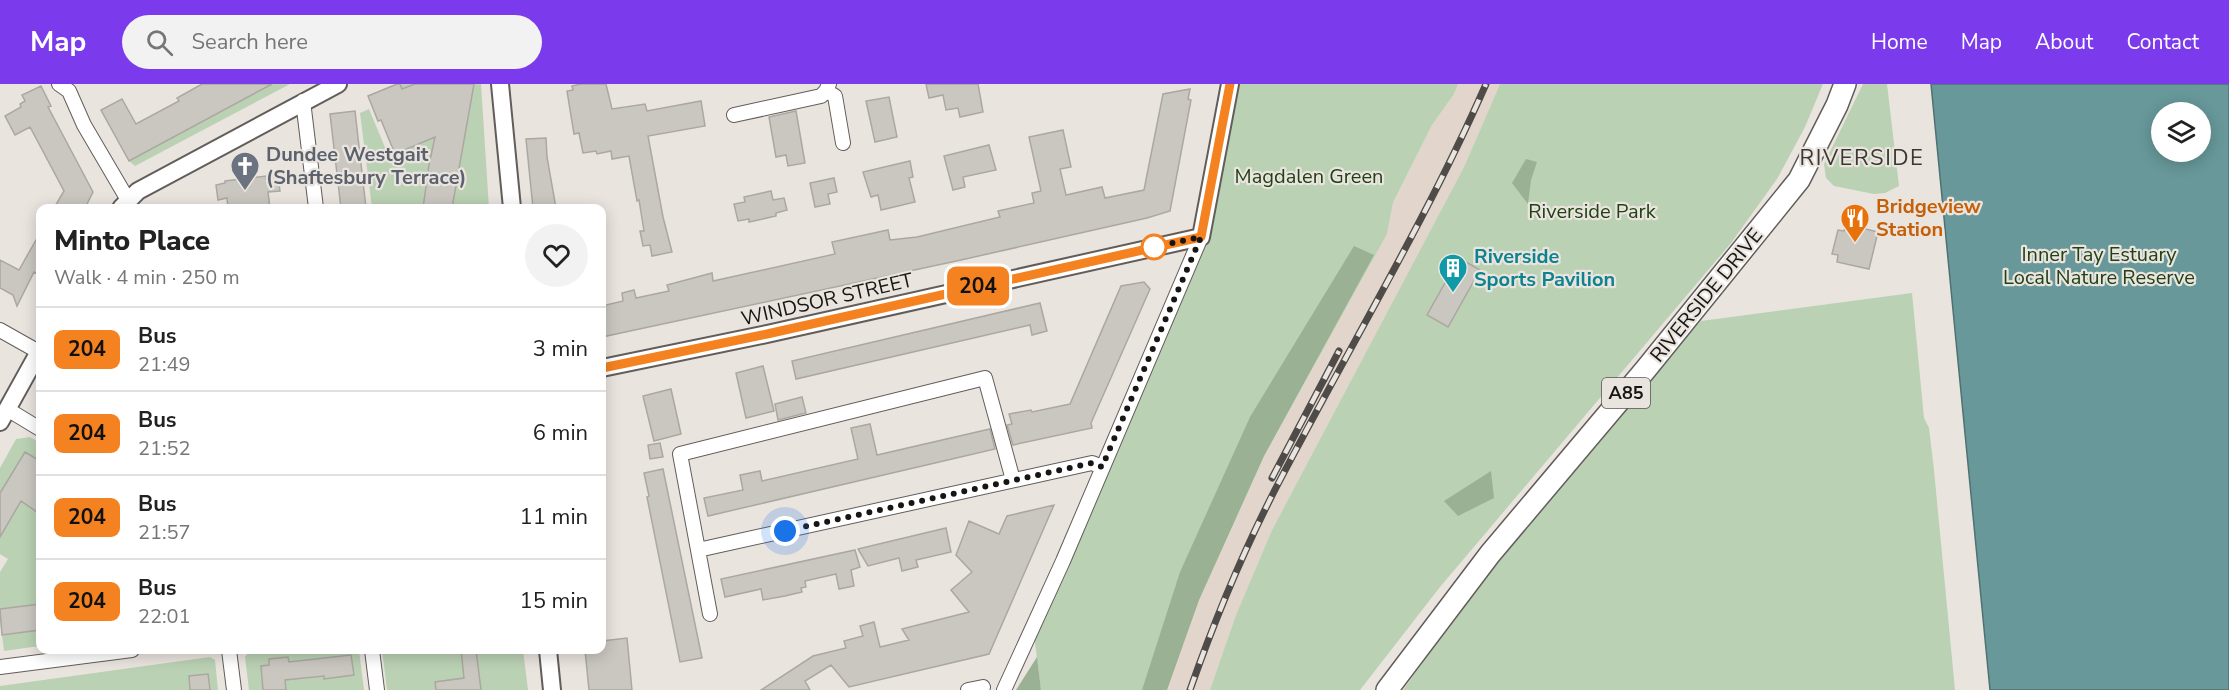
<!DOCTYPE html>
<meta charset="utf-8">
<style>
:root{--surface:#fff;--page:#f2f2f2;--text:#222;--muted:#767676;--line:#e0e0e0;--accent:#7c3aed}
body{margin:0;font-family:"Nunito Sans",sans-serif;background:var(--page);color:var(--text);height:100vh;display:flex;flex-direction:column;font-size:22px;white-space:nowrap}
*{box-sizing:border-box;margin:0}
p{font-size:20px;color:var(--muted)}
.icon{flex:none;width:33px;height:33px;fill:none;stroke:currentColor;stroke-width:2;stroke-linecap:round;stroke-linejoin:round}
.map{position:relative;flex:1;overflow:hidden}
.side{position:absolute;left:36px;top:120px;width:570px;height:450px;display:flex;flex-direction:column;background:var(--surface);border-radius:12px;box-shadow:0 3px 15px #0003}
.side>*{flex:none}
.badge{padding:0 12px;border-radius:9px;font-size:21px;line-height:39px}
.controls{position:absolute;left:2151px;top:18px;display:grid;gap:12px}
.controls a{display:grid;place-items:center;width:60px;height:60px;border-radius:50%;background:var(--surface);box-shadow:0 3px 15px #0003;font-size:30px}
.you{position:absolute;width:30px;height:30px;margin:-15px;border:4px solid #fff;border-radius:50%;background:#1a73e8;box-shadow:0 0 0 9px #1a73e833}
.map>.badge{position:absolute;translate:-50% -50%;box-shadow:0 0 0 3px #fff}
.round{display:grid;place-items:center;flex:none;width:63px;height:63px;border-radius:32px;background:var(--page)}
.summary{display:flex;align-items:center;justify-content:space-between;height:102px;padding:0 18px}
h1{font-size:28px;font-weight:800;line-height:45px}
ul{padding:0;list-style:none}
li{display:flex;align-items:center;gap:18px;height:84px;padding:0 18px;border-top:2px solid var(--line)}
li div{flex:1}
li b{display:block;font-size:22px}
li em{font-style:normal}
li .badge{min-width:66px;font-weight:700;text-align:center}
header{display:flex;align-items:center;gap:36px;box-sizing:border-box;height:84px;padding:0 30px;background:var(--accent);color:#fff}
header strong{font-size:28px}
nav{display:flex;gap:33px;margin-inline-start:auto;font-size:21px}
.search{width:420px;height:54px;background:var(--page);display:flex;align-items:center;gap:15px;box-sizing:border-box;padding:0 21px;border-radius:33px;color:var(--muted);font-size:22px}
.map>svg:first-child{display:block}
.built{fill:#e2d5cc}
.green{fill:#bad1b3;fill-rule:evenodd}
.forest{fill:#9ab293}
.water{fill:#68989a;stroke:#507172;stroke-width:1.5;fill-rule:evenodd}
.building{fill:#cac7c1;stroke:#aba7a1;stroke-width:1.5}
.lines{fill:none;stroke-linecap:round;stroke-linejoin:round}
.minor-casing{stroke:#625d5a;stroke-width:16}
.tertiary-casing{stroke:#625d5a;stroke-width:20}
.primary-casing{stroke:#625d5a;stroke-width:24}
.minor{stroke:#fff;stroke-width:14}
.tertiary{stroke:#fff;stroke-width:16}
.primary{stroke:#fff;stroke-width:21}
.rail-casing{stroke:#4e4b49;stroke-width:7}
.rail{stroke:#eae4df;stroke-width:4.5;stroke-dasharray:14;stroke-linecap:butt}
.line-casing{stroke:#fff;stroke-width:14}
.line{stroke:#f58220;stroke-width:9}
.walk{stroke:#181614;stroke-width:6;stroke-dasharray:0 10.8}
.stop-dot{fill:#fff;stroke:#f58220;stroke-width:3}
.labels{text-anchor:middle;stroke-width:4.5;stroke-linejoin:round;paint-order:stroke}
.shield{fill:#eae4df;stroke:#575451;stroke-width:1.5}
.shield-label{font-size:18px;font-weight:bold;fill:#181614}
.worship-label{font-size:20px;font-weight:bold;fill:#5b616d;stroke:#eae4df;text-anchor:start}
.park-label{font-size:20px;fill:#1f4114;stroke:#eae4df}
.food-label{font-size:20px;font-weight:bold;fill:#c56008;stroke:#eae4df;text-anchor:start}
.culture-label{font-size:20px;font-weight:bold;fill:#0d838f;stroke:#eae4df;text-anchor:start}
.street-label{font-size:20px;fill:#181614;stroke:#eae4df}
.quarter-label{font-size:22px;letter-spacing:1.5px;fill:#3c3733;stroke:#eae4df}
</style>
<header>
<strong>Map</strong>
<div class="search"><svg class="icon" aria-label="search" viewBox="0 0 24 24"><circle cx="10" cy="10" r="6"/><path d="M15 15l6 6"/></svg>Search here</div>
<nav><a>Home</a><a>Map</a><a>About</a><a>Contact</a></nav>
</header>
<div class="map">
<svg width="2229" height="606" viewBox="0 0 2229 606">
<rect width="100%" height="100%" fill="#eae4df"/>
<path class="built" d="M1458 0H1500L1464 83 1272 446 1236 531 1210 606H1167L1199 516 1264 372 1387 150 1393 120 1432 41 1454 10Z"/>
<path class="green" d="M272 0H290L135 82 129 77Z
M400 0H481L489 124H372L360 29 369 25 389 73 424 58Z
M1238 0H1458L1454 10 1432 41 1393 119 1387 150 1264 372 1199 516 1167 606H1041L1034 551 1203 158Z
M1500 0H1823L1805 43 1777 95 1731 159 1440 503 1360 606H1210L1236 531 1272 446 1464 83ZM1459 174 1448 243H1447L1427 231Z
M1863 0H1887L1899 102 1885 109 1874 110 1834 102 1826 94 1824 80Z
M1912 209 1924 334 1929 344 1934 386 1955 606H1403L1483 495 1610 346 1668 273 1701 237Z
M30 353 40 359V562L4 567 0 536V488L8 475 0 470V384L16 355Z
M268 566H359L364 606H249L245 573 249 568Z
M382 566H523L528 606H387Z
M210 573 215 576 218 606H0V602Z"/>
<path class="forest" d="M1526 75 1537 78 1531 96 1528 120 1512 99Z
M1354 162 1374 171 1264 372 1199 516 1167 606H1142L1180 488 1250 333Z
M1491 387 1494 414 1458 432 1444 417Z
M1037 573 1041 606H1016Z"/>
<path class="water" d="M1931 0H2229V606H1990ZM2162 28H2200V68H2162Z"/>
<path class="building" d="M202 0H272L129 77 101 26 122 15 136 40 179 17 177 14Z
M397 0H400L402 5 415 0H474L452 124H423L429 81 435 53 395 70 381 36 378 37 368 12Z
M581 0H606L612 25 645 20 647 27 701 17 705 42 648 52 663 133 672 168 652 172 650 161 643 162 640 147H644L639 116 637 117 629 72 612 75 611 67 597 70 596 67 583 69 579 49 574 50 567 7 573 6 572 2Z
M926 0H978L983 28 960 33 958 24 946 26 943 11 929 14Z
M41 2 51 22 48 23 93 108 85 124H54L64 107 30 43 15 51 5 32 21 23 20 20 25 17 22 11Z
M1190 5 1188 15 1191 16 1170 127 1147 134 961 176 602 253V222L623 217 622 209 634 206 636 214 669 207 667 201 712 189 713 197 835 170 832 158 888 146 890 156 917 153 1000 133 998 127 1034 119 1032 109 1041 107 1029 53 1063 46 1071 83 1060 85 1066 111 1102 103 1105 114 1144 106 1163 10Z
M889 13 897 53 875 58 866 17Z
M355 27 366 124H341L330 30Z
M796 27 805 79 788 82 786 71 776 73 769 33Z
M546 54 547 73 556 124H533L526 55Z
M989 61 996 86 963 93 965 103 953 106 944 72Z
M910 77 913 93 909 94 915 118 881 126 878 111 871 113 863 88Z
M266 92V95L278 93 280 107 268 108 270 124H228L227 114 218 116 216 101 225 99V97Z
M834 94 837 108 828 110 830 120 815 123 810 99Z
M771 107 773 116 784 114 787 126 776 129V132L749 138V135L738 137 734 120 745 118 744 113Z
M1846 140 1878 148 1869 185 1837 178 1838 171 1832 170 1838 146 1844 147Z
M40 149V191L34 188 17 222 13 211 0 204V176L19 186Z
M1459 174 1480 186 1448 243 1427 231Z
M1144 198 1150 205 1091 339 1092 344 1013 361 1007 341 1012 340 1009 330 1031 326 1032 328 1070 320 1121 202Z
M1040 219 1047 247 1032 251 1030 241 796 295 792 277Z
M763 282 774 327 746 334 736 289Z
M671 305 681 350 654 357 643 312Z
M802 313 806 329 778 336 775 320Z
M870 340 877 371 990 345 995 365 708 432 704 414 743 406 740 391 760 387 762 397 858 375 851 344Z
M660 359 663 373 650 375 648 361Z
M25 368 40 377V430L21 417 0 453V409Z
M663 385 702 574 680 578 647 413 649 412 644 389Z
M1054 421 989 570 849 603 831 581 805 597 810 606H761L813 572 846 564 844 557 863 552 860 542 874 538 880 563 909 556 902 545 969 528 951 506 972 488 956 471 969 437 999 450 1007 432Z
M946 444 951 468 916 476 918 483 902 487 899 474 868 482 858 465Z
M855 466 860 483 851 486 854 502 839 505 836 490 805 497 806 503 801 504 802 508 785 512 763 516 761 505 725 513 721 495Z
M40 520V546L2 551 0 525Z
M627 554 632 606H589L585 566H602V557Z
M461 566H476L481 606H436L435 598 464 594Z
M351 571 354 591 324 595V592L285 596 286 606H263L261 582 269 581V575L288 573 289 578Z
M208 590 210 606H190L189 592Z"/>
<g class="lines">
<g class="minor-casing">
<path id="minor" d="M59 0 69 7 84 41 128 116
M826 7 835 12 843 59
M303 17 316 124
M734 31 821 12 826 7 829 0
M0 246 39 268
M7 325 40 345
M698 466 1092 379 1102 383
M710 530 680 370 985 294 1013 396
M229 566 234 606
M372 566 377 606
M0 583 132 566
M968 606 983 603
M1004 606 1063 477 1201 153"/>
</g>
<g class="tertiary-casing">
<path id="tertiary" d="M500 0 512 124
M121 124 138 107 338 0
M602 284 767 250 1201 153 1230 0
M0 338 40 266
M548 566 552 606"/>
</g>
<g class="primary-casing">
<path id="primary" d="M1387 606 1490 470 1646 285 1799 96 1837 21 1845 0"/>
</g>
<use href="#minor" class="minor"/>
<use href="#tertiary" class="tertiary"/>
<use href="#primary" class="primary"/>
<g class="rail-casing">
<path id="rail" d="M1272 394 1339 267
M1190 606C1215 535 1244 465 1279 398 1348 265 1426 137 1486 0"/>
</g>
<use href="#rail" class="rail"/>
</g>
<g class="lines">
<g class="line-casing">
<path id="line" d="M602 284 767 250 1201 153 1230 0"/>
</g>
<use href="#line" class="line"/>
<path class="walk" d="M785 447 1092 379 1102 383 1201 153 1154 163"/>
</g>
<defs>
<g id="church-pin" transform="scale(1.5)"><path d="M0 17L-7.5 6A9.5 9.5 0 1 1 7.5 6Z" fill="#6b7280" stroke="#eae4df"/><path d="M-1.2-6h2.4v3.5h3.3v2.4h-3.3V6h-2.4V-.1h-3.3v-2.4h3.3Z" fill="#fff"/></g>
<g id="restaurant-pin" transform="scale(1.5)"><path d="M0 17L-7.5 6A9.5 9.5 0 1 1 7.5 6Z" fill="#e8710a" stroke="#eae4df"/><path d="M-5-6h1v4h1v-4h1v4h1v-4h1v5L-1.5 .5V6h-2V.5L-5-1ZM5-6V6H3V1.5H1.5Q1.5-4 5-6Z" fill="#fff"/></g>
<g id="building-pin" transform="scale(1.5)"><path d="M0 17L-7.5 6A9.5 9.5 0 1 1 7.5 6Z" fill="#0f9aa8" stroke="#eae4df"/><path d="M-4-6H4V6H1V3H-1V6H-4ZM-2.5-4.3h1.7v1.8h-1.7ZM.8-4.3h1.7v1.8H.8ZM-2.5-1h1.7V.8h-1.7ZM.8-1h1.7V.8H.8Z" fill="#fff"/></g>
</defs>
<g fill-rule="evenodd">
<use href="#church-pin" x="245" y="82"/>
<use href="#restaurant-pin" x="1855" y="134"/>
<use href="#building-pin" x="1453" y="184"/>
</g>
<circle class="stop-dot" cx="1154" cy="163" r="12"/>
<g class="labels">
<rect class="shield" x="1602" y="294" width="48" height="30" rx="4.5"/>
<g class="shield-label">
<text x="1626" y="315">A85</text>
</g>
<g class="worship-label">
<text x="266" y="77">Dundee Westgait<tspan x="266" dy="23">(Shaftesbury Terrace)</tspan></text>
</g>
<g class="park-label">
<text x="1309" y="99">Magdalen Green</text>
<text x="1592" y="134">Riverside Park</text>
<text x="2099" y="177">Inner Tay Estuary<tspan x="2099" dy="23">Local Nature Reserve</tspan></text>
</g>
<g class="food-label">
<text x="1876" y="129">Bridgeview<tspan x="1876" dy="23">Station</tspan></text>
</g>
<g class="culture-label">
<text x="1474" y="179">Riverside<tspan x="1474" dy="23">Sports Pavilion</tspan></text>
</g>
<g class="street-label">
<text transform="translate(1706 211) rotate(-51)" y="7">RIVERSIDE DRIVE</text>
<text transform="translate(827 215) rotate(-13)" y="7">WINDSOR STREET</text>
</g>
<g class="quarter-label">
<text x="1862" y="81">RIVERSIDE</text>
</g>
</g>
</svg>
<div class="controls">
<a><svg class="icon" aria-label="layers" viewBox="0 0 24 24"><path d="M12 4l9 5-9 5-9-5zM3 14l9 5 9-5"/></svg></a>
</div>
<div class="you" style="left:785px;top:447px"></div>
<b class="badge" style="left:978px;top:202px;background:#f58220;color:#111">204</b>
<section class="side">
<div class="summary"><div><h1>Minto Place</h1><p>Walk · 4 min · 250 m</p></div><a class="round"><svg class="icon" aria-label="heart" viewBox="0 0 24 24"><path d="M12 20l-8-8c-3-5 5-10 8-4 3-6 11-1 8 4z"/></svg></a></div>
<ul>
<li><span class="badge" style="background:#f58220;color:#111">204</span><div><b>Bus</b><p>21:49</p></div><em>3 min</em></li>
<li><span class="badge" style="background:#f58220;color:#111">204</span><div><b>Bus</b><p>21:52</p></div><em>6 min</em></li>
<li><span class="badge" style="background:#f58220;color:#111">204</span><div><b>Bus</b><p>21:57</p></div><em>11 min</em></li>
<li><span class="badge" style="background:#f58220;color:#111">204</span><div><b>Bus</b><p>22:01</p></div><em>15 min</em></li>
</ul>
</section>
</div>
